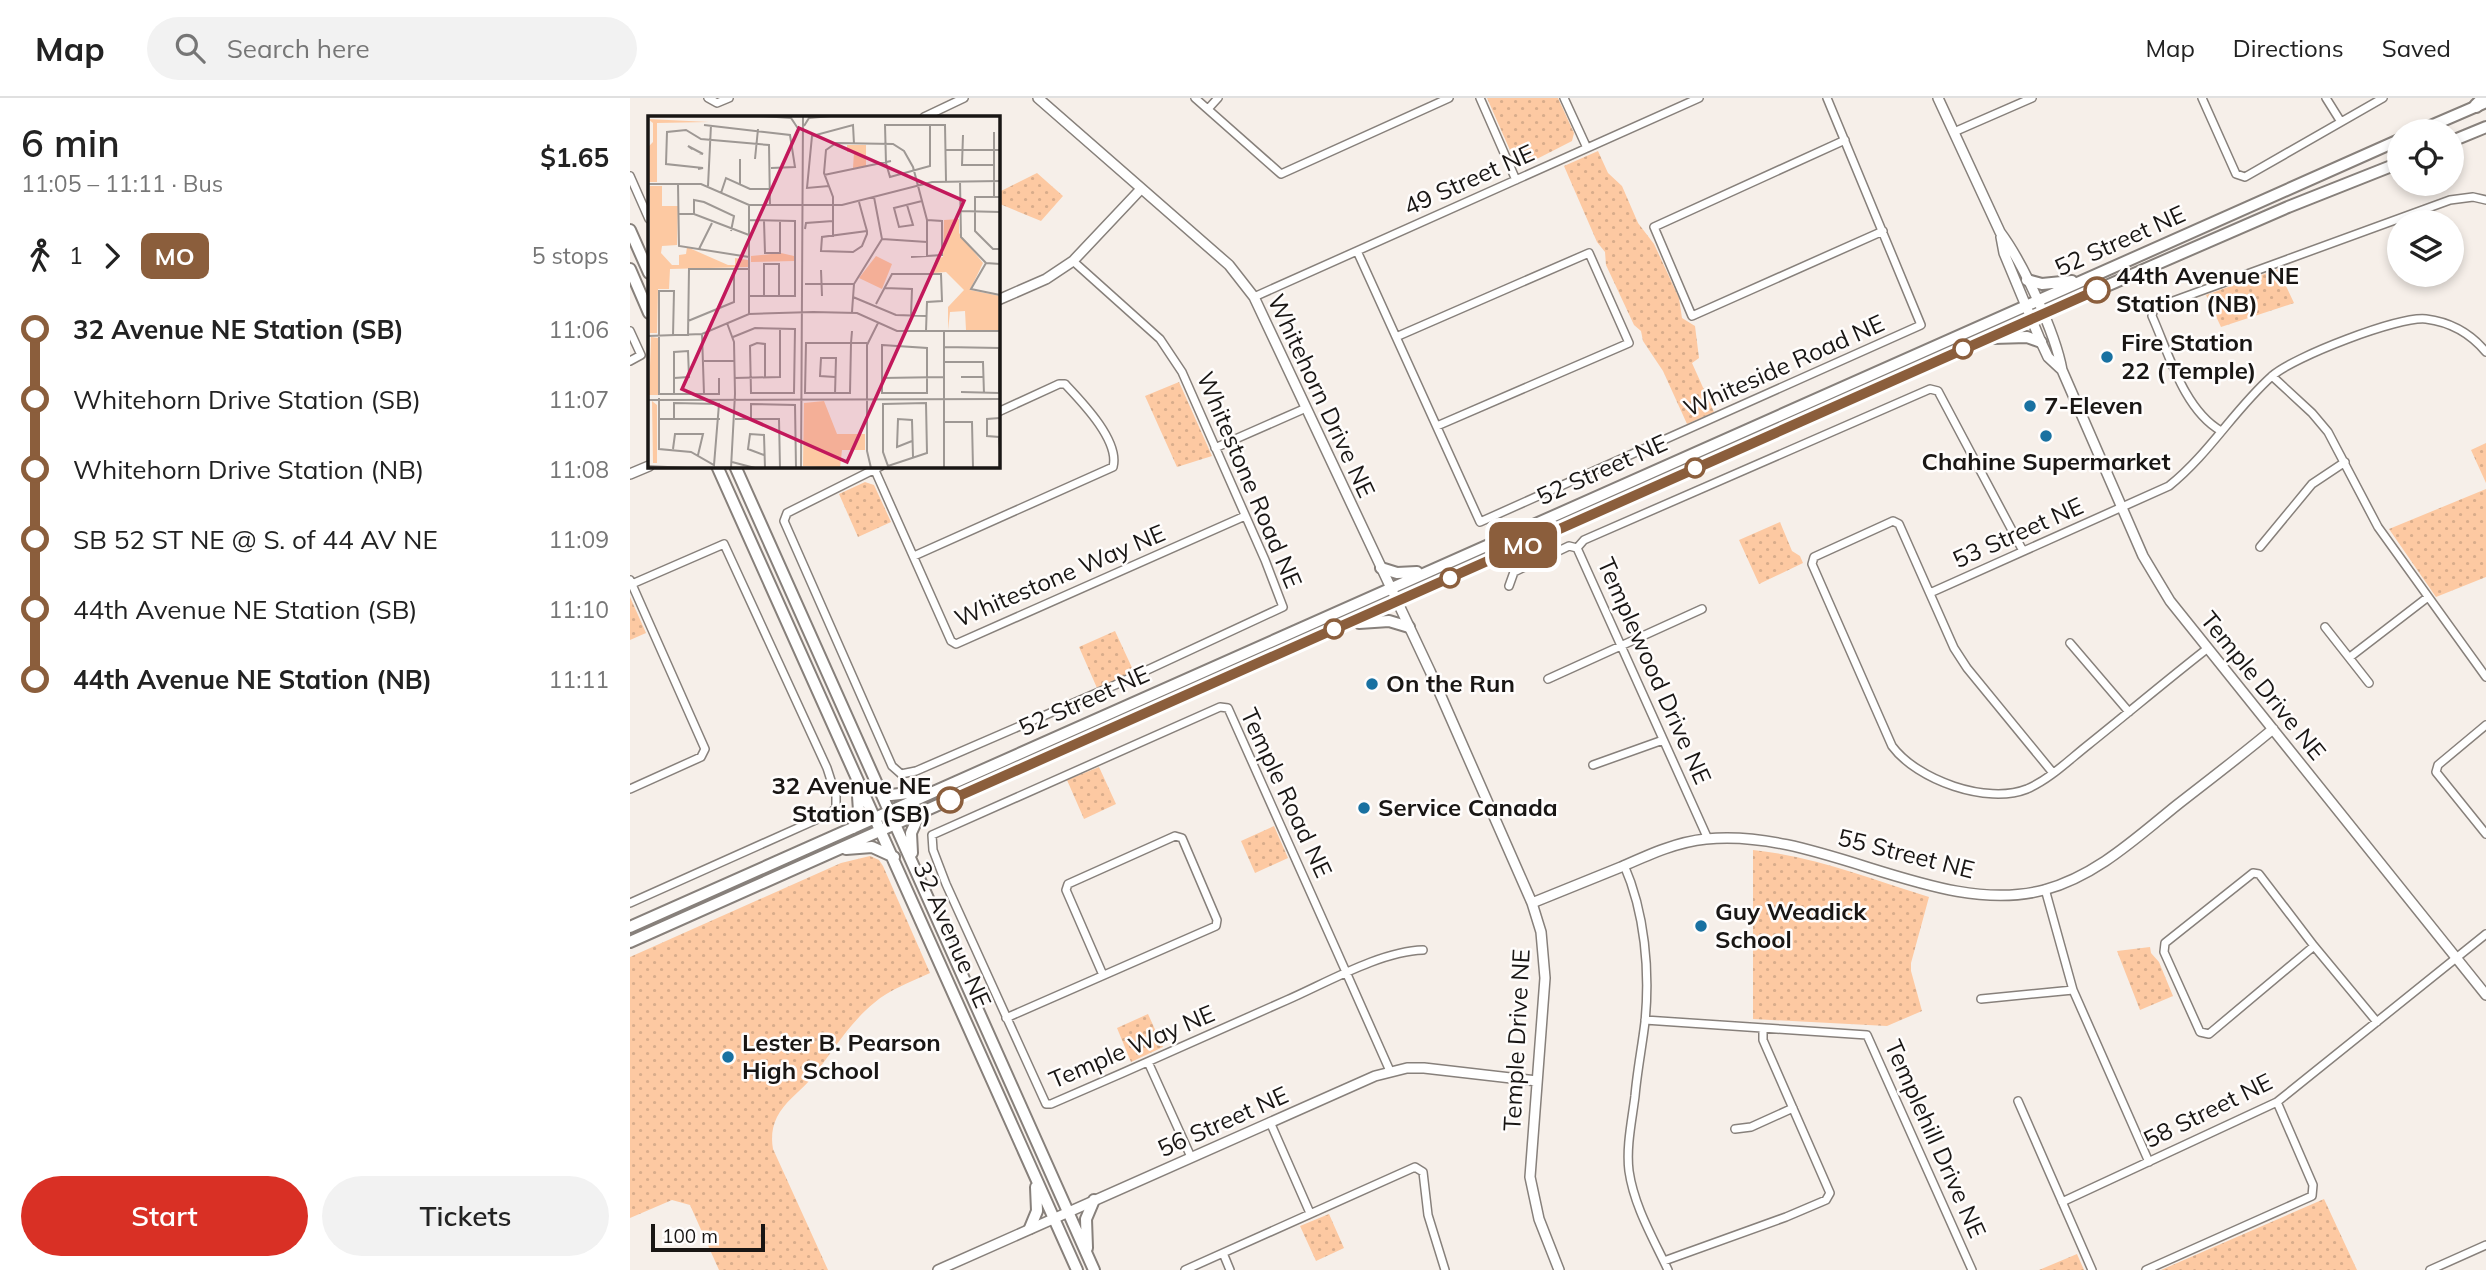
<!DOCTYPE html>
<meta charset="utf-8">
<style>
:root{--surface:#fff;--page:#f2f2f2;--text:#222;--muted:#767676;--line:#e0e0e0;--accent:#d93025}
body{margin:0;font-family:Mulish,sans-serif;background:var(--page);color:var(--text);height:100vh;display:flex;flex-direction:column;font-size:26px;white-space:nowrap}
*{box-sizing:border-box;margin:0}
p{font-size:23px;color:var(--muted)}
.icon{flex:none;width:38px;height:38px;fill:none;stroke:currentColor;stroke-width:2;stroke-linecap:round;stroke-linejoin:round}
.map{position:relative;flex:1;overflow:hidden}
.panel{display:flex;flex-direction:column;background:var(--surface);width:630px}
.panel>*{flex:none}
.badge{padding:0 14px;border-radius:10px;font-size:24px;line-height:46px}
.controls{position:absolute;left:1757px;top:21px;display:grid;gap:14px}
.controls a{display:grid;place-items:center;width:77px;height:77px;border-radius:50%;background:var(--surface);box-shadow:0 4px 10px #0003;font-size:35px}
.scale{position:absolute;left:21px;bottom:18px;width:114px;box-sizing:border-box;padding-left:7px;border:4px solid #191614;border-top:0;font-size:19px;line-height:24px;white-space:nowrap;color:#191614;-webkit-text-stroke:5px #fffdfc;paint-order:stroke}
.map>.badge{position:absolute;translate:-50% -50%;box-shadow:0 0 0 4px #fff}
.legs{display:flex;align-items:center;gap:10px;height:77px;padding:0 21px;font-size:23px}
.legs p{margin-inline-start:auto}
.headline{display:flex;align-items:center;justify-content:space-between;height:119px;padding:0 21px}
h1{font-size:38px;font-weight:600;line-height:52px}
.primary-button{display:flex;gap:14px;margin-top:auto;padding:14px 21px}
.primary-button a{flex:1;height:80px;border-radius:42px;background:var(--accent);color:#fff;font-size:28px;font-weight:600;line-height:80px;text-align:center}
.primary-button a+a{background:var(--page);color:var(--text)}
ul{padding:0 21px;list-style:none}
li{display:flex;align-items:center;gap:24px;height:70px;font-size:26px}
li i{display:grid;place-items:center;width:10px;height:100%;margin:0 9px;background:currentColor}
li i::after{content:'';width:18px;height:18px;margin:-9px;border:5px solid;border-radius:50%;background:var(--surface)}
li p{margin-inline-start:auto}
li:first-child i{background:linear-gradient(#0000 50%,currentColor 0)}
li:last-child i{background:linear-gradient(currentColor 50%,#0000 0)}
header{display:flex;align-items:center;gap:42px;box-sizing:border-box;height:98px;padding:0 35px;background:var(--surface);border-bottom:2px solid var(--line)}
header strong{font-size:33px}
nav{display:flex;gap:38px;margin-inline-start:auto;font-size:24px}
.search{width:490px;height:63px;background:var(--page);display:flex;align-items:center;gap:18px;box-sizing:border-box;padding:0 24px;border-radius:38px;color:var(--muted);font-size:26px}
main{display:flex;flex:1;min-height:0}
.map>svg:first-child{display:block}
.park{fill:url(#park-dots)}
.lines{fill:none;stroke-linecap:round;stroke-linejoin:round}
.minor-casing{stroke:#87807b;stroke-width:10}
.tertiary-casing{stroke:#87807b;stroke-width:12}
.secondary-casing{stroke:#87807b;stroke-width:14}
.primary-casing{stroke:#87807b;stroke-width:16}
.minor{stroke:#fff;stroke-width:7}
.tertiary{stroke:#fff;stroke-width:9}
.secondary{stroke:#fff;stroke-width:10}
.primary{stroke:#fff;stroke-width:12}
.line-1-casing{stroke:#fff;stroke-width:16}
.line-1{stroke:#8b5e3c;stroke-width:10}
.stop-1-dot{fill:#fff;stroke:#8b5e3c;stroke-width:3.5}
.poi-dot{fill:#1971a1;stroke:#fffdfc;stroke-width:2.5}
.labels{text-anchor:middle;stroke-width:5;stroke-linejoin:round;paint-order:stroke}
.street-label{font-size:24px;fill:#191614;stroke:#fffdfc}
.stop-label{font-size:24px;font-weight:bold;fill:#191614;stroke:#fffdfc;text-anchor:start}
.poi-label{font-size:24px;font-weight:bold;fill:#191614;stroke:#fffdfc;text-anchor:start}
.inset-road{fill:none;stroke:#9e9894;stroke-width:2}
.view{fill:#c2185b;fill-opacity:0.15;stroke:#c2185b;stroke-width:3.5}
.inset-edge{fill:none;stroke:#191614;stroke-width:3.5}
</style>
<header>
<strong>Map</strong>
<div class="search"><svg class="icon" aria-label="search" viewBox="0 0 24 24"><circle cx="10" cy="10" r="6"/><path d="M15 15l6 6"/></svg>Search here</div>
<nav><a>Map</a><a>Directions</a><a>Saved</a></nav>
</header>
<main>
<section class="panel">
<div class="headline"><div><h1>6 min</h1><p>11:05 – 11:11 · Bus</p></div><b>$1.65</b></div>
<div class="legs"><svg class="icon" aria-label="walk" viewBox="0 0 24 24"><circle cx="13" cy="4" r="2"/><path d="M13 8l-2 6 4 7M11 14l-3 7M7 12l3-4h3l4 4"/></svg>1<svg class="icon" aria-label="forward" viewBox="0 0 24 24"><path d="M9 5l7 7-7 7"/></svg><b class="badge" style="background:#8b5e3c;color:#fff">MO</b><p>5 stops</p></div>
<ul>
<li><i style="color:#8b5e3c"></i><b>32 Avenue NE Station (SB)</b><p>11:06</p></li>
<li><i style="color:#8b5e3c"></i><span>Whitehorn Drive Station (SB)</span><p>11:07</p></li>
<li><i style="color:#8b5e3c"></i><span>Whitehorn Drive Station (NB)</span><p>11:08</p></li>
<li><i style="color:#8b5e3c"></i><span>SB 52 ST NE @ S. of 44 AV NE</span><p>11:09</p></li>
<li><i style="color:#8b5e3c"></i><span>44th Avenue NE Station (SB)</span><p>11:10</p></li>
<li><i style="color:#8b5e3c"></i><b>44th Avenue NE Station (NB)</b><p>11:11</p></li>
</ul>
<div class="primary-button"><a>Start</a><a>Tickets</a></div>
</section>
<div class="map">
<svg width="1856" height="1172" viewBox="0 0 1856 1172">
<defs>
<pattern id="park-dots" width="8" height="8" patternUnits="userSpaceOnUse" patternTransform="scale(1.75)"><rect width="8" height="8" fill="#fdc9a2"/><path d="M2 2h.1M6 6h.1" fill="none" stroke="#d8ac8b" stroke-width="1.8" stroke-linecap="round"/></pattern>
</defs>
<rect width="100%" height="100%" fill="#f6efe9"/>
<path class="park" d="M857 0H928L944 35 942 43 897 66H892L883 59Z
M968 53 978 75 992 88 1008 125 1024 146 1049 200 1052 220 1065 228 1069 260 1062 265 1084 314 1057 326 1033 273 1013 243 1011 233 1004 227 976 167 975 154 967 144 934 68Z
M407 75 433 98 411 123 370 106 369 94Z
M1648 171 1664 205 1591 229 1576 197Z
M549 284 582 358 547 369 515 298Z
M1856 345V385L1841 352Z
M235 384 244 387 261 424 228 439 209 396Z
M1856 391V479L1806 499 1759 431Z
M1150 424 1162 453 1170 458 1173 465 1129 486 1109 442Z
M0 499 16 535 0 542Z
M485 533 504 574 467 590 449 549Z
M469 669 486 706 454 721 437 682Z
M644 728 658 760 625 775 611 743Z
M1123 752C1183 758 1241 781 1299 799L1281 865V873L1292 913 1257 928 1123 921Z
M240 758 249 762 253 768 300 875C281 884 260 891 244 905 217 927 201 957 179 983 168 995 154 1005 147 1019 142 1029 141 1040 143 1051L198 1172H89L60 1107 42 1102 0 1120V859L211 765Z
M1520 849 1521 855 1529 864 1543 898 1510 912 1487 853Z
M518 916 533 949 501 964 487 930Z
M1694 1101 1727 1172H1531Z
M699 1116 714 1150 686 1163 670 1128Z
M1447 1156 1454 1172H1409Z"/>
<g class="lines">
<g class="minor-casing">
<path id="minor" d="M78 0 87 5 99 0
M565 0 651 76 819 0
M850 0 886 82
M934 0 957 50
M1572 0 1606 76 1615 79 1753 0
M1696 0 1711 24
M578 11 588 0
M294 19 334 0
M1324 34 1402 0
M1215 42 1024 129 1062 218 1253 133
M0 78 19 121
M727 153 850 424 1291 227 1197 0
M624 199 1069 0
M0 233 11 257 0 263
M766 239 959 155 999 245 807 328
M1642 278 1682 315 1698 334 1748 429 1856 579
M1591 333C1554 312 1539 256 1522 218L1524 210 1820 102 1843 99 1856 102
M585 350 676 310
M243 368 321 543 326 546 615 418
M251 368 157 415 154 423 262 668 271 676 286 673 485 587 653 509 635 462 552 274 530 241 443 163
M1630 449 1682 386 1715 364
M947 450 954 442 1300 291 1308 293 1393 453
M947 450 1078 741
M284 458 483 369C490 343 452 304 435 286H429L368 314
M879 488 884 474 939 448 947 450
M1300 495 1539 388C1579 356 1604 312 1642 278 1663 259 1769 218 1796 221 1820 224 1841 236 1856 254
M1695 529 1739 585
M1440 545 1499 614
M1720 559 1798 499
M918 581 1072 511
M1856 627 1808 667 1806 674 1856 736
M963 667 1033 642
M1423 675 1337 570 1324 550 1269 426 1263 423 1184 459 1182 466 1262 648C1287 682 1357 707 1397 691 1420 681 1439 662 1458 647 1498 615 1537 582 1578 550
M0 691 71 659 75 651 0 482
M994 767C1015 815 1020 873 1015 924 1012 949 1007 974 1005 998 1002 1022 996 1049 999 1073 1004 1108 1023 1140 1038 1172
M1415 791 1443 892 1519 1064
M0 805 199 716 206 710V698L197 670 94 446 2 486
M1684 848 1579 936 1570 934 1534 854 1535 845 1623 775 1629 776 1684 848 1747 924
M1351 901 1443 892
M376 920 586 828 587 822 552 740 545 738 438 786 436 792 473 877
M1015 922 1237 937 1342 1172
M518 964 561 1059
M760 973C706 852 653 731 598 610L590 609 302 737 303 752 316 786 416 1006H421C500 972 579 937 657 902 696 885 751 853 793 852
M1388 1003 1462 1172
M640 1024 680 1115
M1105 1031 1121 1029 1163 1010
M1432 1104 1647 1004 1856 836
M593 1155 600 1172
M1034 1163 1156 1119 1196 1102 1200 1095 1133 942V930
M555 1172 785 1069 793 1074 798 1117 815 1172
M1516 1172 1682 1098 1683 1087 1647 1004
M1800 1172 1856 1147"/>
</g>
<g class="tertiary-casing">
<path id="tertiary" d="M408 0 599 167 624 199 800 573 902 805 911 834 915 880 900 1079 909 1121 929 1172
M1308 0 1370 134C1393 165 1425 234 1432 272L1513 458 1540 503 1856 897
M1371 139 1374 155 1411 244 1418 259 1432 272
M368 202 416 181 443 163 510 92
M0 376 19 368
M902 805C932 793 961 781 991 769 1018 757 1046 744 1076 741 1190 729 1308 820 1414 792 1466 778 1506 740 1547 707 1579 682 1612 657 1643 631
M308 1172 745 978 777 970H794L907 983"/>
</g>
<g class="secondary-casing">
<path id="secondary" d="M1789 33 1854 5
M1822 43 1856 29
M0 132 19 175
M0 171 19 215
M1397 182 1412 186 1442 183
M1363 240 1397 239 1411 244
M87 368 447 1172
M105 368 464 1172
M751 470 767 475 787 474
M729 525 759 523 779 529
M250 691 261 697 296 693
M223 730 229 713 227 683
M216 751 242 749 264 759
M282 755 281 735 290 715
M0 829 1769 42
M0 844 1389 226 1658 109 1769 65
M400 1130 407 1113 406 1089
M457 1150 456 1121 464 1102"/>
</g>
<g class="primary-casing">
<path id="primary" d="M1846 8 1854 0"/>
</g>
<use href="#minor" class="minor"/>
<use href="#tertiary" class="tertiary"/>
<use href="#secondary" class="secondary"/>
<use href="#primary" class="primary"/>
</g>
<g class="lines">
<g class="line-1-casing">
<path id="line-1" d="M320 702 1467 192"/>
</g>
<use href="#line-1" class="line-1"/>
</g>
<g class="stop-1-dot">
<circle cx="1467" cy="192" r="12"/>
<circle cx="1333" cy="251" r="9"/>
<circle cx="1065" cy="370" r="9"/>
<circle cx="820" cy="480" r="9"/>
<circle cx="704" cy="531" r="9"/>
<circle cx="320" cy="702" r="12"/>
</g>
<g class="poi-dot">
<circle cx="1477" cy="259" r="7"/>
<circle cx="1400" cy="308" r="7"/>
<circle cx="1416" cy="338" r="7"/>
<circle cx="742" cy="586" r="7"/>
<circle cx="734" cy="710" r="7"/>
<circle cx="1071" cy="828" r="7"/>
<circle cx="98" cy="959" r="7"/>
</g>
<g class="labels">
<g class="street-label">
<text transform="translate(839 82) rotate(-24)" y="8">49 Street NE</text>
<text transform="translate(1490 143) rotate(-24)" y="8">52 Street NE</text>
<text transform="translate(1154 268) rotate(-24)" y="8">Whiteside Road NE</text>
<text transform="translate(691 298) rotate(65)" y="8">Whitehorn Drive NE</text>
<text transform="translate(972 372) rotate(-24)" y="8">52 Street NE</text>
<text transform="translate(619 382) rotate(67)" y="8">Whitestone Road NE</text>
<text transform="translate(1388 435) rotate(-24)" y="8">53 Street NE</text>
<text transform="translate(430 478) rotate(-23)" y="8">Whitestone Way NE</text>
<text transform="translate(1024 573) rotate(66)" y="8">Templewood Drive NE</text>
<text transform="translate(1633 588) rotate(51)" y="8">Temple Drive NE</text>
<text transform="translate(454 603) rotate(-24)" y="8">52 Street NE</text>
<text transform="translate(656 695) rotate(65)" y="8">Temple Road NE</text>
<text transform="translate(1276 756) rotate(14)" y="8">55 Street NE</text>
<text transform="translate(322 837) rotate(66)" y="8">32 Avenue NE</text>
<text transform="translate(887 942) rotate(-87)" y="8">Temple Drive NE</text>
<text transform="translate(502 949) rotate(-23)" y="8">Temple Way NE</text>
<text transform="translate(1578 1013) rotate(-26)" y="8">58 Street NE</text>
<text transform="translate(593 1024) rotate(-24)" y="8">56 Street NE</text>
<text transform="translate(1305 1041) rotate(66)" y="8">Templehill Drive NE</text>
</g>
<g class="stop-label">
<text x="1486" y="186">44th Avenue NE<tspan x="1486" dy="28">Station (NB)</tspan></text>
<text x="301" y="696" text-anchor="end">32 Avenue NE<tspan x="301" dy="28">Station (SB)</tspan></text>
</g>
<g class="poi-label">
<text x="1491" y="253">Fire Station<tspan x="1491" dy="28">22 (Temple)</tspan></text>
<text x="1414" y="316">7-Eleven</text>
<text x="1416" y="372" text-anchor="middle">Chahine Supermarket</text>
<text x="756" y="594">On the Run</text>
<text x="748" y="718">Service Canada</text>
<text x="1085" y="822">Guy Weadick<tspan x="1085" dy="28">School</tspan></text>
<text x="112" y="953">Lester B. Pearson<tspan x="112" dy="28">High School</tspan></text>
</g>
</g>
<g transform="translate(18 18)">
<rect width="352" height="352" fill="#f6efe9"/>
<path d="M0 3 61 6 9 7V66H0V31L5 26V7ZM199 29H218V50L205 52 206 36H199ZM2 70H14V90H30L29 129 14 130 13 137 24 149H31V139L38 138 39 131 80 149H87V142L100 144V151L22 153 21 173H10L9 217H2ZM311 103V117L335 147 322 174 352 180V214H318L317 195 302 196 300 214V191L316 174 298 156 286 157V149L288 142 295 141 296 104ZM133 137 146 140V145L103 146V140ZM228 140 244 148 234 173 211 162ZM3 221 10 222V279H1ZM4 285 9 289V347H5ZM176 285 189 318H217V334H194L192 352 155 350 156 287Z" fill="#fdc9a2"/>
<path class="inset-road" d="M113 0 143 2 151 14M56 9 142 19 147 51 123 52M282 9V50L242 61 238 47 237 9H297L298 65M156 10 161 2 183 0M315 19 314 49H346M44 33 40 30 55 38 51 37M298 34H352M92 43V68M107 43 110 13M50 53 55 52 18 48 19 16 38 14 53 23 121 29 122 89M176 59 243 45M312 65 313 121 338 147 352 148M0 68H53L101 89H194L284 66 352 65M30 68 31 130 101 141M60 70 63 9M181 70 159 72 164 20 205 9 206 28M73 77 78 62 102 73H122M346 81V16M352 81H327V115L345 133H352M211 86 217 108 219 115V118L214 130 205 136 173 135 174 121 219 115M101 89V198M259 89 265 109 251 111 246 92 274 85M312 95 352 96M30 98H46L101 119M46 98V84L56 86 86 100 83 115M101 104 147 105V180H101M116 105 117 137H132V105M157 113 158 107 185 105M185 121V81L176 57 178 34 188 27 245 28 256 35 265 51 279 104V141M234 123 279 126M51 133 64 107M263 141 294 139V105L279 104M338 147 323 173 352 179M173 154 174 180M157 168H206M236 172 264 173 263 200M116 180V148H131V180M205 181 248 199 278 200M228 188 244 158H293L294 185 279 186 278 215M204 196 206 168 234 123 226 81M40 205 86 186V153M79 207 86 226 87 278 83 352M204 215 203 227 202 277H157L158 227H219M296 216V352M0 220 54 218 101 198 165 196 209 197 249 215H352M25 220 26 175H11V278H56L54 218M40 220 41 153H101M85 221 107 212 147 213 146 277H103L102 230 109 227 117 228V262M234 229 279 232V277H234ZM296 231 351 232V277L313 276M56 245H86M296 246H335L336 278M313 261H336M86 262 132 261V213M234 262 296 261M26 278V236L40 235 41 261 26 262M56 278H71V262M187 278 188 242H173L172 260 187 261M11 282V333L43 336 66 349 71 288 26 287V303M0 284 352 283M0 287V333M278 287 279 337 240 350 235 336V288ZM352 302 339 303V320L351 321 352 336M11 303H72M87 303H131L132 352M103 303V288L147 289 148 352M296 306H324L325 352M264 325 249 331 250 303 264 304 265 341M25 333 27 318H55L50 339M116 339 100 333 102 318 116 319 117 352M84 346 107 352M0 350 39 352M153 352 155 0M223 352 219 335V229L230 207M286 352H330"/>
<path class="view" d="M151 12 316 85 199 346 34 273Z"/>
<rect width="352" height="352" class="inset-edge"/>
</g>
</svg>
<div class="controls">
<a><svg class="icon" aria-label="locate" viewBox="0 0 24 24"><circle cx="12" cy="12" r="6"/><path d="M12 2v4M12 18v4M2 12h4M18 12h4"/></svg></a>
<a><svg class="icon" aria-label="layers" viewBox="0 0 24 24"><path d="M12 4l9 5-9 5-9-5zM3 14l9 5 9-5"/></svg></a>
</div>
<div class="scale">100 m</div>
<b class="badge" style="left:893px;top:447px;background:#8b5e3c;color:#fff">MO</b>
</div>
</main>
